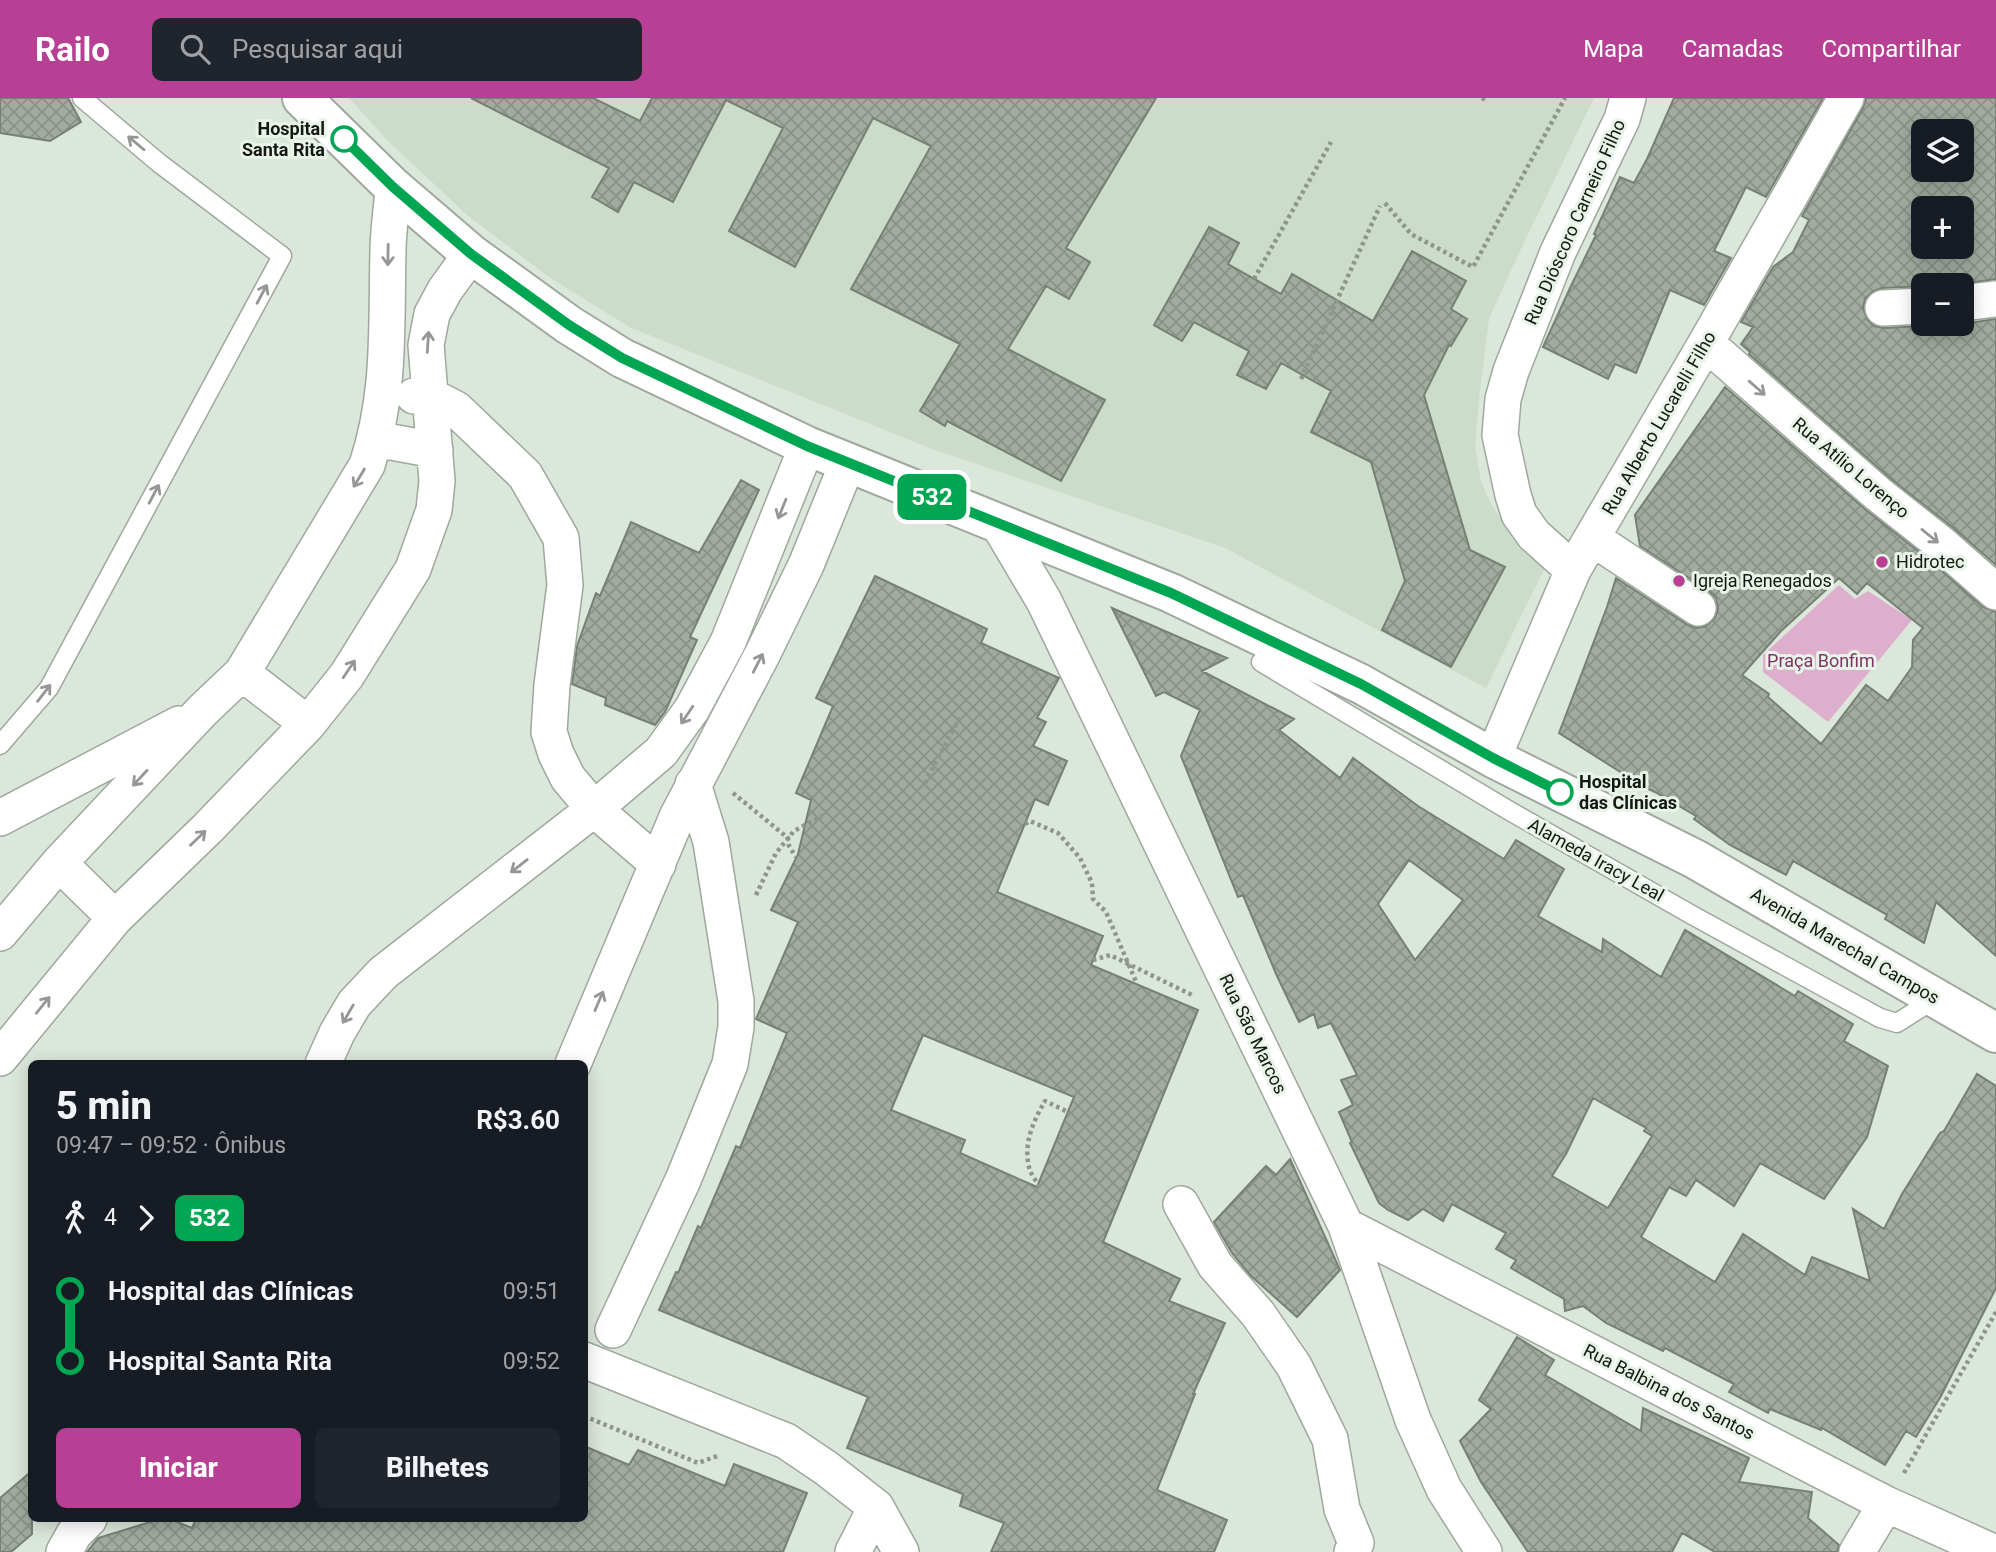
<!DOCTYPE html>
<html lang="pt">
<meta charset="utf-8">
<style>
:root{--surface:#171b24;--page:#20242c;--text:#f1f3f6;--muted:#9ea1a6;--accent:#b84094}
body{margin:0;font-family:Roboto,sans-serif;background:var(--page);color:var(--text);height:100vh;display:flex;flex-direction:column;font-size:26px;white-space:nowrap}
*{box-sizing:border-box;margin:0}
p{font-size:23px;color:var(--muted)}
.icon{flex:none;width:38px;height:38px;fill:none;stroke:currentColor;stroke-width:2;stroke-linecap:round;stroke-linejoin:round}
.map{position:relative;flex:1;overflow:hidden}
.drawer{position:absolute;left:28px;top:962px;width:560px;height:462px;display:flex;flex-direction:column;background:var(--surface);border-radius:10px;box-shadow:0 4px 18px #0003}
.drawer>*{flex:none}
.badge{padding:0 14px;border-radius:10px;font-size:24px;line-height:46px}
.controls{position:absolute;left:1911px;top:21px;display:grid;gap:14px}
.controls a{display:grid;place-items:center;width:63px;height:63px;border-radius:10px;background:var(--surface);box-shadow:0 4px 18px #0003;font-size:35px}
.map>.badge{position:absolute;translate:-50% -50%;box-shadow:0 0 0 4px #fff}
.legs{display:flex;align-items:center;gap:10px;height:77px;padding:0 28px;font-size:23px}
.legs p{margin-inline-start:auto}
.headline{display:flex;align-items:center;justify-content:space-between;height:119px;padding:0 28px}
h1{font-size:38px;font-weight:800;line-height:52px}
.primary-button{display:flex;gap:14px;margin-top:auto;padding:14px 28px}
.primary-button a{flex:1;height:80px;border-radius:10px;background:var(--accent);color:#fff;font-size:28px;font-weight:800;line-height:80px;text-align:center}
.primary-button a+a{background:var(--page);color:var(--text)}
ul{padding:0 28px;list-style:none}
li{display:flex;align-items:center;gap:24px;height:70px;font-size:26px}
li i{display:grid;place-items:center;width:10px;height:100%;margin:0 9px;background:currentColor}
li i::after{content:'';width:18px;height:18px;margin:-9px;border:5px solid;border-radius:50%;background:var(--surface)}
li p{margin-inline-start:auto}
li:first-child i{background:linear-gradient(#0000 50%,currentColor 0)}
li:last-child i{background:linear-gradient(currentColor 50%,#0000 0)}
header{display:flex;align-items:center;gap:42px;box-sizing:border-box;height:98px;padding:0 35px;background:var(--accent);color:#fff}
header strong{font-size:33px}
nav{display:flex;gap:38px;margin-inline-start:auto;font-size:24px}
.search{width:490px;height:63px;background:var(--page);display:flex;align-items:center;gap:18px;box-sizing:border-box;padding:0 24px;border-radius:10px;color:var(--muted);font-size:26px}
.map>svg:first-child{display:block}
.built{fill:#ccdcca}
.green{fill:#deafcc}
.building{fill:url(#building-cross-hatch);stroke:#768075;stroke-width:2;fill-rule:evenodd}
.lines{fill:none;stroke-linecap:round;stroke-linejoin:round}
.lane-casing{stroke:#9ea89d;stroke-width:21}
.street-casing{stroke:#9ea89d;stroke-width:38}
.secondary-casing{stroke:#9ea89d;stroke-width:42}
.path{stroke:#8d958c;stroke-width:4.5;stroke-dasharray:3.5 3.5;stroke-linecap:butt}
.lane{stroke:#fff;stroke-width:18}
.street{stroke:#fff;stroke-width:35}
.secondary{stroke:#fff;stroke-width:38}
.oneway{stroke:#959795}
.line-1-casing{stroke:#fff;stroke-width:16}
.line-1{stroke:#00a651;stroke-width:10}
.stop-1-dot{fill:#fff;stroke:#00a651;stroke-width:3.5}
.poi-dot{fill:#b84094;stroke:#e9f4e8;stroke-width:2.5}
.labels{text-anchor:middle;stroke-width:6;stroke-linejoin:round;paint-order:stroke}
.stop-label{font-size:18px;font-weight:bold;fill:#141713;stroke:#e9f4e8;text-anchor:end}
.street-label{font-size:18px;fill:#141713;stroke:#e9f4e8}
.poi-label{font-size:18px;fill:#141713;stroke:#e9f4e8;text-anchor:start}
.park-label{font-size:18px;fill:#7e3366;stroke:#e9f4e8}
</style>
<header>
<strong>Railo</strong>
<div class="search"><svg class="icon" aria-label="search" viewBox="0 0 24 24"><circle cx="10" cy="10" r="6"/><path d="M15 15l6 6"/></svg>Pesquisar aqui</div>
<nav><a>Mapa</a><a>Camadas</a><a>Compartilhar</a></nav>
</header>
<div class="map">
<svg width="1996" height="1454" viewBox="0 0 1996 1454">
<defs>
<pattern id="building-cross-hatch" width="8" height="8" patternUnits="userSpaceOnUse" patternTransform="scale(1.75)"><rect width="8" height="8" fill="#a1ab9f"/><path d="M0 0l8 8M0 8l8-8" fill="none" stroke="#8a9288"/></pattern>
</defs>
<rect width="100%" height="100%" fill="#dce7db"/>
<path class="built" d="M349 0H1594L1521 151 1489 221 1480 292 1475 348 1481 383 1491 406 1514 440 1547 465 1486 590 1225 450 932 351 629 229 549 179 467 117 388 43Z"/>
<path class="green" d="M1839 487 1855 501 1868 493 1912 522 1828 624 1763 574V557Z"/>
<path class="building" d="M0 0H68L81 24 50 43 0 35Z
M471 0H593L640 23 652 0H1156L1066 150 1090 164 1069 201 1046 188 1008 251 1105 302 1061 383 947 323 945 328 920 313 960 246 851 191 931 48 873 20 795 169 729 133 783 30 726 2 673 104 634 84 618 114 592 99 609 70Z
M1674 0H1823L1766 99 1746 89 1714 153 1731 160 1704 207 1670 192 1636 275 1615 266 1608 281 1543 249 1570 190 1596 137 1594 136 1620 79 1634 85 1647 61Z
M1866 0H1996V181L1954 187 1881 190 1872 194 1865 201 1863 210 1867 221 1874 228 1884 230 1924 228 1932 226H1962L1996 221V467L1952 429 1891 381 1749 256 1750 254 1741 246 1753 229 1741 224 1773 169 1793 154 1809 122 1802 118 1863 10ZM1923 33H1962V72H1923ZM1923 110H1962V149H1923Z
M1209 129 1239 145 1228 166 1281 196 1292 176 1373 223 1412 153 1466 183 1451 211 1467 221 1451 248 1449 247 1424 297 1470 452 1505 469 1451 569 1382 532 1405 483 1371 364 1311 334 1331 293 1281 265 1266 291 1237 277 1249 253 1194 224 1182 243 1154 227Z
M1725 289 1866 412 1927 460 1983 509 1996 514V858L1936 804 1924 845 1885 821 1887 817 1793 763 1786 777 1730 747 1694 721 1696 718 1655 694 1635 685 1636 684 1559 635 1607 509 1616 480 1688 527 1697 530 1706 528 1715 520 1718 511 1716 500 1710 494 1640 448 1635 417ZM1839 480 1857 496 1867 485 1923 530 1913 542 1912 569 1888 603 1866 587 1821 646 1768 599 1769 596 1742 577 1781 533Z
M741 382 759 392 690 539 697 542 665 614 655 627 605 607 606 600 572 586 577 548 596 495 600 498 631 424 699 455Z
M875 478 987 531 981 545 1059 580 1037 620 1046 624 1033 648 1067 663 1048 707 1035 701 997 794 1103 838 1091 867 1198 912 1103 1144 1180 1181 1169 1203 1225 1225 1193 1296H1195L1157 1392 1227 1422 1214 1454H991L1004 1425 960 1408 963 1396 847 1350 868 1299 659 1212 676 1174 678 1175 698 1128 701 1130 736 1048 740 1050 787 935 756 921 798 824 771 812 798 756 811 702 796 695 833 608 816 600ZM923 937 1074 999 1037 1089 960 1055 965 1042 891 1012Z
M1112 510 1227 560 1202 573 1294 621 1279 632 1340 680 1353 660 1418 708 1504 761 1516 742 1564 771 1538 818 1602 854 1603 841 1661 879 1685 832 1795 898 1798 893 1853 926 1844 943 1888 968 1867 1039 1824 1101 1760 1065 1734 1108 1696 1082 1686 1098 1669 1089 1641 1139 1715 1184 1743 1136 1805 1177 1812 1159 1870 1183 1853 1111 1884 1131 1902 1096 1940 1035 1944 1033 1977 976 1996 988V1190L1941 1298 1916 1339 1906 1333 1885 1367 1822 1330 1821 1332 1770 1311 1768 1315 1729 1294 1734 1286 1665 1250 1663 1253 1606 1225 1583 1208 1565 1213 1564 1201 1511 1170 1516 1162 1496 1151 1506 1135 1452 1106 1443 1123 1423 1111 1408 1122 1388 1112 1379 1105 1350 1045 1352 1044 1339 1014 1353 1007 1341 982 1357 977 1331 925 1318 930 1314 916 1299 924 1277 878 1243 797 1238 799 1181 658 1200 612 1164 594 1156 598ZM1409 762 1463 802 1415 862 1378 806ZM1593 1000 1646 1030 1644 1033 1652 1038 1608 1110 1552 1078 1566 1056Z
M1290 1061 1340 1172 1297 1219 1250 1177 1232 1155 1214 1124 1266 1068 1276 1077Z
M1517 1239 1554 1262 1545 1277 1641 1333 1643 1310 1749 1360 1739 1384 1812 1394 1808 1420 1839 1447 1837 1454H1715L1682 1435 1672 1454H1528L1481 1384 1460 1343 1491 1311 1479 1302Z
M584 1348 629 1367 638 1352 725 1388 734 1366 807 1395 783 1454H87L98 1440 160 1421H170L192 1430 196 1421H584Z
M32 1373V1436L11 1454H0V1400Z"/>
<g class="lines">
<g class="lane-casing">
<path id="lane" d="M1261 564 1508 712 1692 817 1880 920 1897 925 1936 900
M0 647 49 590 282 158 159 65 82 0"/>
</g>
<g class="street-casing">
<path id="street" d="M1962 205 1996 201
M1883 210 1923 208
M1706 245 1878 396 1940 445 1996 494
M414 298H431L456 311 525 377 561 440 565 487 552 587 549 634 556 656 568 680 594 711 658 766
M375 341 435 352
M999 427 1044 503 1346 1128 1413 1322 1444 1391 1484 1454
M1592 440 1698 510
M1573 472 1534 437 1519 416 1513 397 1500 337 1503 301 1511 273 1558 154 1622 21 1628 0
M242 575 308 626
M1493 660 1573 472 1706 245 1846 0
M0 720 179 626
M59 765 115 820
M0 835 59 765 203 612 242 575 367 367C391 294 386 228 388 153 388 132 392 110 393 89
M0 960 115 820 208 730 308 626 347 577 413 471 434 412 437 383 426 247 432 216 445 192 471 156
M323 966 337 935 354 906 383 875 594 711 661 654 692 611 728 544 807 348
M573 966 677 719 762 557 806 467 848 364
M1181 1106 1215 1167 1258 1216 1294 1268 1330 1341 1342 1411 1356 1445 1352 1454
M1346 1128 1886 1406 1993 1454
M613 1232 683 1082 730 966 736 929V903L711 744 693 686
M584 1262 786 1343 826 1370 876 1409 901 1454
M64 1454 74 1436 89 1421
M853 1454 876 1409
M1857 1454 1886 1406"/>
</g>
<g class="secondary-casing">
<path id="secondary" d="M302 0 393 89 471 156 569 227 622 260 807 348 1171 495 1361 586 1493 660 1695 761 1996 935"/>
</g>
<path class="path" d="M1482 0 1486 2 1487 0
M1385 105 1411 136 1473 169 1565 0
M1254 181 1331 44
M1301 281 1380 108
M925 685 961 617
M733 695 788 740 789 748 796 759
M1025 726 1030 723 1058 735 1080 760 1092 785 1093 801 1106 814 1137 886
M756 797 776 755 794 733 822 718
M1093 862 1110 857 1194 898
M1040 1089C1036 1083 1030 1075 1029 1069 1023 1045 1034 1022 1045 1003L1068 1014
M584 1318 698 1365 720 1357
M1904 1375 1996 1214"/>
<use href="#lane" class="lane"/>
<use href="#street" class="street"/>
<use href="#secondary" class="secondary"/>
</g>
<defs><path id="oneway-shaft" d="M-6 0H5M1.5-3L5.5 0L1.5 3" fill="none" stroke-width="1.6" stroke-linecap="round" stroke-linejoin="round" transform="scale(1.75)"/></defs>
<g class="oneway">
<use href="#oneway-shaft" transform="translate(136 45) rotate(-140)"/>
<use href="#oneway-shaft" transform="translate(388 157) rotate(91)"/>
<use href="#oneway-shaft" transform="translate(262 196) rotate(-62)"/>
<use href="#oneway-shaft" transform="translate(428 244) rotate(-86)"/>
<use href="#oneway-shaft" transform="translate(1757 290) rotate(41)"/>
<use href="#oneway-shaft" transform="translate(359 380) rotate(121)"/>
<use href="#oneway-shaft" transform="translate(154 396) rotate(-62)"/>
<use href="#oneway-shaft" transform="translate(782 411) rotate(112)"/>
<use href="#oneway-shaft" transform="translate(1930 438) rotate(39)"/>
<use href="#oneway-shaft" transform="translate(758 565) rotate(-63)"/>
<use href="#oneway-shaft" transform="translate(349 571) rotate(-56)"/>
<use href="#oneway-shaft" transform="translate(44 595) rotate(-52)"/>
<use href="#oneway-shaft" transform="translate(687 617) rotate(124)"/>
<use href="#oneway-shaft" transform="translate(140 680) rotate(133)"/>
<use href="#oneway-shaft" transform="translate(198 740) rotate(-44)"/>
<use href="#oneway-shaft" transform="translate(519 768) rotate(142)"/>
<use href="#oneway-shaft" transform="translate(599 903) rotate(-67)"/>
<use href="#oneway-shaft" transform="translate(43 907) rotate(-51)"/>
<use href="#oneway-shaft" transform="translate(348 916) rotate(120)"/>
</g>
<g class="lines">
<g class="line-1-casing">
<path id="line-1" d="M344 41 393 89 471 156 569 227 622 260 807 348 1171 495 1361 586 1493 660 1560 694"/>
</g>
<use href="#line-1" class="line-1"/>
</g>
<g class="stop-1-dot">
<circle cx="344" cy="41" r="12"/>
<circle cx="1560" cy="694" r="12"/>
</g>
<g class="poi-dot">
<circle cx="1882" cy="464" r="7"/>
<circle cx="1679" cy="483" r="7"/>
</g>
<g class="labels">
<g class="stop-label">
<text x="325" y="37">Hospital<tspan x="325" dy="21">Santa Rita</tspan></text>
<text x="1579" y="690" text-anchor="start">Hospital<tspan x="1579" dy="21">das Clínicas</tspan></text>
</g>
<g class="street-label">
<text transform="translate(1575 124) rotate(-66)" y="6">Rua Dióscoro Carneiro Filho</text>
<text transform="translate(1659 325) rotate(-60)" y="6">Rua Alberto Lucarelli Filho</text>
<text transform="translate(1851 370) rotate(40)" y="6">Rua Atílio Lorenço</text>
<text transform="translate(1596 762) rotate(29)" y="6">Alameda Iracy Leal</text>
<text transform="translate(1845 848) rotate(30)" y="6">Avenida Marechal Campos</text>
<text transform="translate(1253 936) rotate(64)" y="6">Rua São Marcos</text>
<text transform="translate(1669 1294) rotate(27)" y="6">Rua Balbina dos Santos</text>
</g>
<g class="poi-label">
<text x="1896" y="470">Hidrotec</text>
<text x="1693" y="489">Igreja Renegados</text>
</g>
<g class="park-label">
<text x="1821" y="569">Praça Bonfim</text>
</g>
</g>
</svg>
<div class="controls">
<a><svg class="icon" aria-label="layers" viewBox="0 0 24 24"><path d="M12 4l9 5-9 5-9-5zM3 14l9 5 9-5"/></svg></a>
<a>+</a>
<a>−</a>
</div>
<b class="badge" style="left:932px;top:399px;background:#00a651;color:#fff">532</b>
<section class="drawer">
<div class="headline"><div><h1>5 min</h1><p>09:47 – 09:52 · Ônibus</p></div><b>R$3.60</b></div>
<div class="legs"><svg class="icon" aria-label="walk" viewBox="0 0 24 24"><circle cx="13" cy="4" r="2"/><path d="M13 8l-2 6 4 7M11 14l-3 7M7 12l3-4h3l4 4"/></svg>4<svg class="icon" aria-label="forward" viewBox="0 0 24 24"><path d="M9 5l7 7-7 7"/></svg><b class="badge" style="background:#00a651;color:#fff">532</b></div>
<ul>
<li><i style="color:#00a651"></i><b>Hospital das Clínicas</b><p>09:51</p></li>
<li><i style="color:#00a651"></i><b>Hospital Santa Rita</b><p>09:52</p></li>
</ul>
<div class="primary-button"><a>Iniciar</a><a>Bilhetes</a></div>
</section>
</div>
